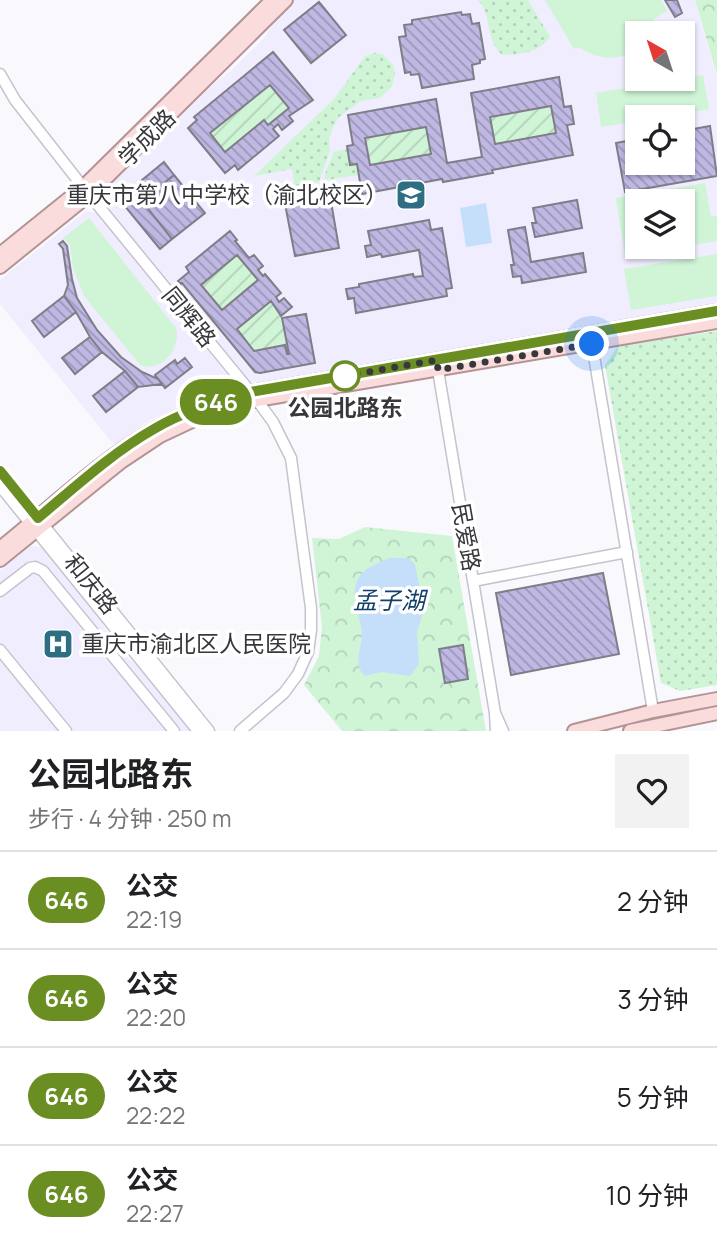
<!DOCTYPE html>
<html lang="zh">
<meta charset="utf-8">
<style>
:root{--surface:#fff;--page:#f2f2f2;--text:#202124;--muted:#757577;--line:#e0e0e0}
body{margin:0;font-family:Manrope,"Noto Sans SC",sans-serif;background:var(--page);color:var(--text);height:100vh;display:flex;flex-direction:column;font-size:26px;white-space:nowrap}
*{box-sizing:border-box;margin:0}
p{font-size:23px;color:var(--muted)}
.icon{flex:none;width:38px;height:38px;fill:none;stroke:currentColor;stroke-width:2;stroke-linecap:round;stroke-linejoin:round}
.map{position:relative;height:731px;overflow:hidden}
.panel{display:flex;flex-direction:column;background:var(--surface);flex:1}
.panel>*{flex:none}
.badge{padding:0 14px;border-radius:23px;font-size:24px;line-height:46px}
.needle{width:46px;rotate:321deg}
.buttons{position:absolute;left:625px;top:21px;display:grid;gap:14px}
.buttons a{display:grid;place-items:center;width:70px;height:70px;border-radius:0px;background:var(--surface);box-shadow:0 2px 5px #0004;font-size:35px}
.you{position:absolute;width:35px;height:35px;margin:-18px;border:5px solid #fff;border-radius:50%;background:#1a73e8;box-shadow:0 0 0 10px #1a73e833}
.map>.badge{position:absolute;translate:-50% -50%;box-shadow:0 0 0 4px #fff}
.round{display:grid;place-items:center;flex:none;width:74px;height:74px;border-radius:0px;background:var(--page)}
.summary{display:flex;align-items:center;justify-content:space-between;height:119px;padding:0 28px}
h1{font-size:33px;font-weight:700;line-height:52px}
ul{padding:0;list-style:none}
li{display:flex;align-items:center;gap:21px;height:98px;padding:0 28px;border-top:2px solid var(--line)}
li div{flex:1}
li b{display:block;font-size:26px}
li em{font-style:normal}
li .badge{min-width:77px;font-weight:700;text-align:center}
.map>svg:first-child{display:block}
.built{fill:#f0eefe;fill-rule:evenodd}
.grass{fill:url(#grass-dots)}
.park{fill:url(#park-crowns)}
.garden{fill:url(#garden-furrows)}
.pitch{fill:#cff4d6}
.water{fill:#c5dffb}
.building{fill:url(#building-back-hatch);stroke:#7f7e88;stroke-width:2;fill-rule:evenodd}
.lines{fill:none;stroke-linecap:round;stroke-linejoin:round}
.minor-casing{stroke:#c4c3ce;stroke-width:13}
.major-casing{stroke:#b49395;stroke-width:16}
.minor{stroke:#fff;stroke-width:10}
.major{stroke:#fadcdc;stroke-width:12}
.line-casing{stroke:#fff;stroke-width:16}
.line{stroke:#6b8e23;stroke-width:10}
.walk{stroke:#38373c;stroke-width:7;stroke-dasharray:0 12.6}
.stop-dot{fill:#fff;stroke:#6b8e23;stroke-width:3.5}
.labels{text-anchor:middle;stroke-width:7;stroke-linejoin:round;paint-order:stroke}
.street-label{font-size:23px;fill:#38373c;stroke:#fff}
.poi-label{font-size:23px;fill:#38373c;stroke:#fff;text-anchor:end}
.stop-label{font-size:23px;font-weight:bold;fill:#38373c;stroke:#fff}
.water-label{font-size:24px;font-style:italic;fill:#11406b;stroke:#fff}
</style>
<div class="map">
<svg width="717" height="731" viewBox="0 0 717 731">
<defs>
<pattern id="grass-dots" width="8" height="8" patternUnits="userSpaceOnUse" patternTransform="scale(1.75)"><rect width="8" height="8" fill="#cff4d6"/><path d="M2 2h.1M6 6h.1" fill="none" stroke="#b2d2b9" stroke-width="1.8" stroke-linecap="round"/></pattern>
<pattern id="park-crowns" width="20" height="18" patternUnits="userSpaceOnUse" patternTransform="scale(1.75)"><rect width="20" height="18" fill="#cff4d6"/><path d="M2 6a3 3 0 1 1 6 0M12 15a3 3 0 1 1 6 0" fill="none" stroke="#b2d2b9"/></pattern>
<pattern id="garden-furrows" width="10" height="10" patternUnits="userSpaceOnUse" patternTransform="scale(1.75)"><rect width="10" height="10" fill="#cff4d6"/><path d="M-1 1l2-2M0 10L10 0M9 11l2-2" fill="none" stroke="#b2d2b9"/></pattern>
<pattern id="building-back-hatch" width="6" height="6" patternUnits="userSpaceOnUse" patternTransform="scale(1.75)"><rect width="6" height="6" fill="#beb8e3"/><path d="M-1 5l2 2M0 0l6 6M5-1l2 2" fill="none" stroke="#9b96b9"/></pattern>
</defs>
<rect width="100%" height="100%" fill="#f9f9fd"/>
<path class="built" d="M293 0H695L717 78V305L258 383 245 380 104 206 107 188 202 93 233 69 264 38 282 11ZM637 33H682V79H637ZM637 117H682V163H637ZM637 201H682V247H637Z
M86 211 96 213 227 374 222 391 200 397 150 420 114 445 0 304V280Z
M31 546 44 548 96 611 105 629 129 659 146 674 192 731H0V570Z"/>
<path class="grass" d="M478 0H528L550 37C538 53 522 54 503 55 485 43 493 16 478 0Z
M375 53 382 54 393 65 395 72 392 87 380 98 361 101 339 117 333 128 329 139 330 151 319 182 295 186 292 169 254 176 335 98 365 56Z
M347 149 350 164H357L359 175 325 180C323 172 332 161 333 152Z
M717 331V685L680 691 661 683 605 365 618 346Z"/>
<path class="park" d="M695 0H717V78V75Z
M365 527 452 536 486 731H342L304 685 319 656 322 627 312 538 339 539Z"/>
<path class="garden" d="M270 85 289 108 268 125 264 120 225 152 210 133Z
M551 106 556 133 495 144 490 117Z
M426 127 431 154 370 165 365 138Z
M237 255 258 280 222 310 201 285Z
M271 301 282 318 289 354H287L285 345 254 351 237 329Z"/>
<path class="pitch" d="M545 0H661L667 11 654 19 649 33H637V48C619 63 597 59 578 47L574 49Z
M703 75 709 109 660 117H637V121L601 127 596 93Z
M705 183 711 217 717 216V241L682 247V201H637V247H682L625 256 616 198Z
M89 218 176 328C182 349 161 373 140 365L84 296 73 268 70 246 63 238Z
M717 254V296L631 310 624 269Z"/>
<path class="water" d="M486 203 492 243 466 247 460 208Z
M390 558H409L415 565 424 609 417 632 419 664 410 676 381 672 365 676C352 665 362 648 362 634 361 617 349 596 358 579 364 567 379 563 390 558Z"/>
<path class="building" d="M665 0H677L682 13 675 17Z
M319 2 346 35 311 63 284 30Z
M461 12 462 15 470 14 472 24 479 23 485 59 480 60V63L472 65 474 79 422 88 419 74 411 75 410 72 405 73 399 37 406 36 404 25 412 24V20Z
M273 52 313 100 289 116 293 121 282 130 278 124 273 129 279 136 238 170 235 165 225 173 188 128 197 120 194 117ZM270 85 289 108 268 125 264 120 225 152 210 133Z
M559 77 564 107 571 106 574 124 567 125 573 155 492 170 493 173 443 182 442 179 362 194 357 164 350 165 347 146 353 145 348 115 436 99 447 163 482 157 471 93ZM551 106 556 133 495 144 490 117ZM426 127 431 154 370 165 365 138Z
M710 126 717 176 625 192 616 143 637 139V163H682V131Z
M164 162 174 175 142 201 172 239 160 249 119 199Z
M174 175 205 213 172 239 142 201Z
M330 196 339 248 295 256 285 204Z
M577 200 582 228 535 237 532 223H536L533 208Z
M429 220 431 230 442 228 452 288 446 289 447 296 356 313 354 298 348 299 346 289 359 287V284L413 274 414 277 423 276 419 250 382 257 381 254 367 257 365 246 371 245 368 231Z
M525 227 531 262 583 253 586 272 522 283 521 276 513 277 511 265H514L508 230Z
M230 231 237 240 235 241 249 258 254 255 263 266 258 270 263 276 265 274 281 293 276 297 279 302 284 298 292 307 281 316 271 301 237 329 254 351 285 345 287 354H289L282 318 306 314 315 363 260 373 255 372 182 283 181 284 178 281 189 272 186 267ZM237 255 258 280 222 310 201 285Z
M63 241 67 246 72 279 77 298 97 330 121 357 142 372 158 379 162 384 138 387 125 371 102 352 90 337 76 312 64 296 68 285 63 249 59 244Z
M64 296 76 312 44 337 32 321Z
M90 337 102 352 75 374 62 358Z
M185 358 192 367 165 388 155 375 175 360 177 364Z
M125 371 138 387 106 412 93 396Z
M603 573 619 654 511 675 496 593Z
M463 645 468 679 445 683 439 649Z"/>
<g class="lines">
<g class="minor-casing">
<path id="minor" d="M0 74 15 100 83 187 257 400 273 422 291 458 311 608V630L308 652 298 674 284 693 240 731
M592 344 653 711
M437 364 495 713
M0 471 209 731
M0 486 198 731
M473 581 627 552
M0 591 30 568 35 567 43 571 174 731
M0 650 66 731
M496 731 495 713 503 731"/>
</g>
<g class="major-casing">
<path id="major" d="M0 254 83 187 272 0
M0 267 89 195 286 0
M0 548C50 508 98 461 154 429 184 411 217 402 250 392L717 311
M0 560 121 462 160 436 207 414 257 400 717 322
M574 731 653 711 717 699
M630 731 717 713"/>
</g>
<use href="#minor" class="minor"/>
<use href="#major" class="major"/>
</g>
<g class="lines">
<g class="line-casing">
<path id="line" d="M0 471 38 518C75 487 112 453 154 429 184 411 217 402 250 392L717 311"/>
</g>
<use href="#line" class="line"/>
<path class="walk" d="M345 376 437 360 438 370 592 344"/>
</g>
<defs>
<g id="school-square" transform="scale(1.575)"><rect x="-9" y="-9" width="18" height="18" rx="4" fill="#2e6e82" stroke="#fff"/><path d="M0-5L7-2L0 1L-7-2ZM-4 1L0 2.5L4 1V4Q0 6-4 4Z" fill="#fff"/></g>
<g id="hospital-square" transform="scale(1.575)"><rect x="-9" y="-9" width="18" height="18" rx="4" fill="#2e6e82" stroke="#fff"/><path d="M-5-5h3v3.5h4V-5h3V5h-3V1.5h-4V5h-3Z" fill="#fff"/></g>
</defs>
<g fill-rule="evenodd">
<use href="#school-square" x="411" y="195"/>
<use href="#hospital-square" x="58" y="644"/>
</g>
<circle class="stop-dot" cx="345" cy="376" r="14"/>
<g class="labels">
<g class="street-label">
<text transform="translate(147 138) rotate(-45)" y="8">学成路</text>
<text transform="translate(189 317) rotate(51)" y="8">同辉路</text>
<text transform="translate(466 537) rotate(80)" y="8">民爱路</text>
<text transform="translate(91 584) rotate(51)" y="8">和庆路</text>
</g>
<g class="poi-label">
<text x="388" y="203">重庆市第八中学校（渝北校区）</text>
<text x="81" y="652" text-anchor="start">重庆市渝北区人民医院</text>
</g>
<g class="stop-label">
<text x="345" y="416">公园北路东</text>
</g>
<g class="water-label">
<text x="389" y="609">孟子湖</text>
</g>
</g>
</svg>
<div class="buttons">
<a><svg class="needle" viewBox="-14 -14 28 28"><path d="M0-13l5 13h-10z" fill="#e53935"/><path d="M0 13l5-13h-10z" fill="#757577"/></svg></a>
<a><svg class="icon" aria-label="locate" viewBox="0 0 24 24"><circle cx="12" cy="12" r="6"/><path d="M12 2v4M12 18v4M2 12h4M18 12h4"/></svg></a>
<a><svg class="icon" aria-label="layers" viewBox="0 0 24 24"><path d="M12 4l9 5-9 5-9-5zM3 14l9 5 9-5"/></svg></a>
</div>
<div class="you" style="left:592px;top:344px"></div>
<b class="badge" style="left:216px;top:402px;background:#6b8e23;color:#fff">646</b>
</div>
<section class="panel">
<div class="summary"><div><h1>公园北路东</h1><p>步行 · 4 分钟 · 250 m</p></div><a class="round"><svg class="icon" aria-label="heart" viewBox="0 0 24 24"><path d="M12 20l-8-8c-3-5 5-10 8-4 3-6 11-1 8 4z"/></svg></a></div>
<ul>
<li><span class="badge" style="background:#6b8e23;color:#fff">646</span><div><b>公交</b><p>22:19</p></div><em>2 分钟</em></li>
<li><span class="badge" style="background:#6b8e23;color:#fff">646</span><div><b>公交</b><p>22:20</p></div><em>3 分钟</em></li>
<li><span class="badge" style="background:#6b8e23;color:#fff">646</span><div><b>公交</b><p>22:22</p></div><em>5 分钟</em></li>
<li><span class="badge" style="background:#6b8e23;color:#fff">646</span><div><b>公交</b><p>22:27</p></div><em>10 分钟</em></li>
</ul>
</section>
